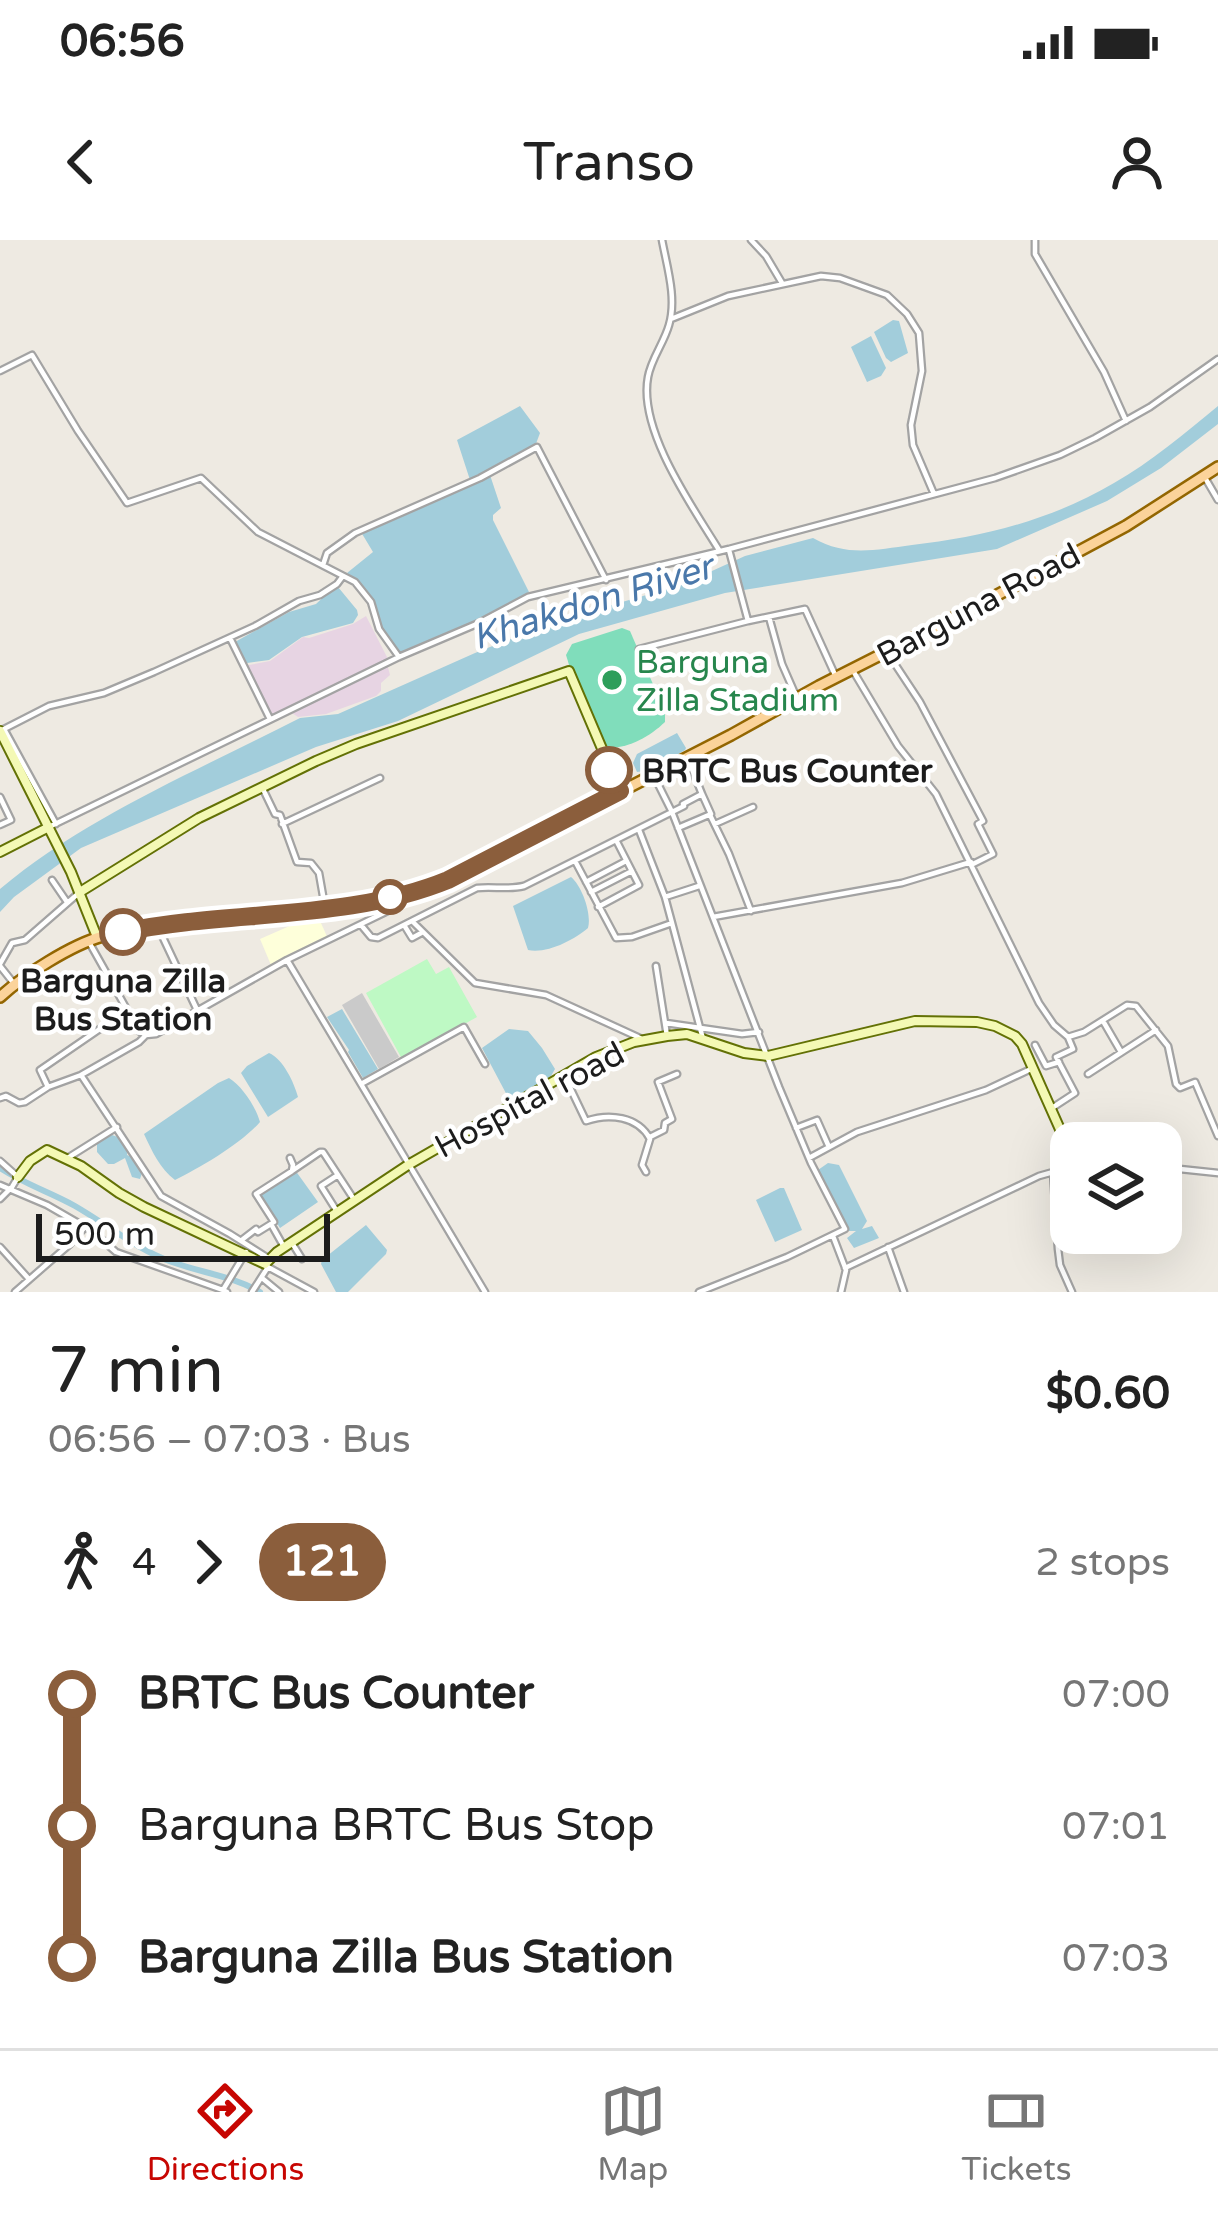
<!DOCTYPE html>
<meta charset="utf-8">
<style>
:root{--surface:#fff;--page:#f6f6f6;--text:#222;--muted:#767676;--line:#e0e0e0;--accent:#c70602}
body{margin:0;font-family:"Varela Round",sans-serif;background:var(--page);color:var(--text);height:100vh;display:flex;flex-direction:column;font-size:45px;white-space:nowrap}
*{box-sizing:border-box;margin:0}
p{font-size:39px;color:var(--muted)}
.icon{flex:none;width:66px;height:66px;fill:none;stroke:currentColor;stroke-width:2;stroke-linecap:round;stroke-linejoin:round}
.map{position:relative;height:1052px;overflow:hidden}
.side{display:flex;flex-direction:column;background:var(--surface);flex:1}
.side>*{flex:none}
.badge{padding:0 24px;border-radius:39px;font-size:42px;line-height:78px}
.tools{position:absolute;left:1050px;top:882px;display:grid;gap:24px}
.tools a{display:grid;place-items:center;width:132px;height:132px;border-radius:24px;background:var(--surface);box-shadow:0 12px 48px #0002;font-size:60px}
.scale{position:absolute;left:36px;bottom:30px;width:294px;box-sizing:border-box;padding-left:12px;border:6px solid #1c1c1c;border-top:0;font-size:33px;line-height:42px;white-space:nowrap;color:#1c1c1c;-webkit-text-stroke:9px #fff;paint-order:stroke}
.map>.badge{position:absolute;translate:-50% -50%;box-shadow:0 0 0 6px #fff}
.legs{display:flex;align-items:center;gap:18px;height:132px;padding:0 48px;font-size:39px}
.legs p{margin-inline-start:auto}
.headline{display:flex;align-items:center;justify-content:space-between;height:204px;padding:0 48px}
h1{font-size:66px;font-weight:600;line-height:90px}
ul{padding:0 48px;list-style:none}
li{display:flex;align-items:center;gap:42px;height:132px;font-size:45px}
li i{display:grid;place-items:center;width:18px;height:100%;margin:0 15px;background:currentColor}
li i::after{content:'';width:30px;height:30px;margin:-15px;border:9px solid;border-radius:50%;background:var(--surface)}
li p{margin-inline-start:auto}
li:first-child i{background:linear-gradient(#0000 50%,currentColor 0)}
li:last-child i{background:linear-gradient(currentColor 50%,#0000 0)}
.status{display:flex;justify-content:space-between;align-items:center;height:84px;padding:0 60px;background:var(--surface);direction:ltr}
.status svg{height:33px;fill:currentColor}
header{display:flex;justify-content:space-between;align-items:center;height:156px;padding:0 48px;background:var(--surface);font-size:54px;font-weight:600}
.dock{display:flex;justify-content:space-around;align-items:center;height:168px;border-top:3px solid var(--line);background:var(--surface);font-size:33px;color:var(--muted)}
.dock a{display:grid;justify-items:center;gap:6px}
.dock .selected{color:var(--accent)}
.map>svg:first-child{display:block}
.industrial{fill:#e7d4e3}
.education{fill:#feffda}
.religious{fill:#cacaca}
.park{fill:#bef9c4}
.pitch{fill:#80ddbb}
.water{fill:#a2cddb}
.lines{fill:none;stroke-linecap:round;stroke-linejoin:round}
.canal{stroke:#a2cddb;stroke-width:6}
.street-casing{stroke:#a3a3a3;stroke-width:9}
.secondary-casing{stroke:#637105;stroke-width:12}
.primary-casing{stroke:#936601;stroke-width:14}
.street{stroke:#fff;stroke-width:4.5}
.secondary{stroke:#f4f9b5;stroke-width:8}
.primary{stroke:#fbd39a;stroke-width:9}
.line-1-casing{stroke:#fff;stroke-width:27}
.line-1{stroke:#8b5e3c;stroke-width:18}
.leisure-dot{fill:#2e9e5b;stroke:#fff;stroke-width:4.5}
.stop-1-dot{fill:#fff;stroke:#8b5e3c;stroke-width:6}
.labels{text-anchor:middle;stroke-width:9;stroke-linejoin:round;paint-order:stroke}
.street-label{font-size:33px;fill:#1c1c1c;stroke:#fff}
.leisure-label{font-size:33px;fill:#27864d;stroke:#fff;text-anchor:start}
.stop-label{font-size:33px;font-weight:bold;fill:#1c1c1c;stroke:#fff;text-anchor:start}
.water-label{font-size:36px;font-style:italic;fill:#4a78aa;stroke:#fff}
</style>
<div class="status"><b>06:56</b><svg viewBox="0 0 49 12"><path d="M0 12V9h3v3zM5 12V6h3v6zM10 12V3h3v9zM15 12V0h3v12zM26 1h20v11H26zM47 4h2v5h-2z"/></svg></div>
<header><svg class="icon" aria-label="back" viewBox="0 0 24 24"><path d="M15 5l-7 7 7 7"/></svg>Transo<svg class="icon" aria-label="person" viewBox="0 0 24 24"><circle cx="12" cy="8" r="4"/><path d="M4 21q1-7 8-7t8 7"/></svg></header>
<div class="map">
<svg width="1218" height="1052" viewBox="0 0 1218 1052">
<rect width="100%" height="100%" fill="#eeeae2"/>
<path class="industrial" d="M366 376 388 419 269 477 244 426 270 421 303 397 309 398 353 384Z
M387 424 390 435 381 443V451L376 456 326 474 298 477 292 473Z"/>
<path class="education" d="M317 674 329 701 271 725 260 699Z"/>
<path class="religious" d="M362 753 399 817 379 829 342 765Z"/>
<path class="park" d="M427 719 436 734 449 727 477 777 402 819 366 753Z"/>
<path class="pitch" d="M622 388 630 391 665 472V482C648 498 625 511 601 507L578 454 566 415 572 404Z"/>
<path class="water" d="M893 80 899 81 908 113 891 122 886 118 874 92Z
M871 96 886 128 881 136 867 142 851 107Z
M520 166 540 193 534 209 470 240 457 200Z
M1218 166V184L1161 228 1107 261 997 309 725 353 579 394 398 481 316 507 81 608 14 657 0 672V649C87 576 199 530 300 478L338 474 475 413 553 382 681 345 745 316 813 298C847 317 874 310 912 305 982 297 1052 280 1114 243 1151 222 1185 193 1218 166Z
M490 235 501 268 493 275V280L529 352 478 380 399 414 379 387 373 362 365 349 347 333 373 312 361 292Z
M338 347 357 370 358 375 353 383 302 397 269 420 247 423 235 402 289 372 316 364 333 348Z
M677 493 686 508 685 510 652 530 637 532 633 523 637 514Z
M571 637C582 646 592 674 588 688 574 700 547 714 528 710L513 666Z
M342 769 378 829 363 838 348 812 349 810 327 777Z
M509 789 528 791 542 808 555 829 551 836 513 859H509L482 808Z
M269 813C283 819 294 842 298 857L268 877 241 833 247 826Z
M229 838C242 846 256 867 260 882 242 903 200 928 175 940 160 929 152 911 144 894L218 843Z
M112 895C121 897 129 906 127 915 136 918 139 925 142 933L140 939 132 937 125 918 114 924H108L97 912V902Z
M828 923 839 925 867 981 862 989 872 986 879 998 854 1008 847 998 856 991H849L818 934V930Z
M295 930 318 962 280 988 259 955Z
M780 948H784L802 990 775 1002 756 960Z
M366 985 387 1010 386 1014 348 1052H336L321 1024 322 1020Z"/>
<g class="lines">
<path class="canal" d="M0 928C24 944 50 952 75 966 108 985 136 1009 172 1022 202 1033 233 1036 260 1052"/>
<g class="street-casing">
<path id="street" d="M662 0C667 27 677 58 669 85 664 103 651 119 648 137 638 190 692 266 719 310
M751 0 766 16 782 43
M1035 0V14L1104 132 1126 181
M671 79 728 56 821 36 840 38 887 55 907 74 919 93 922 131 911 185 913 205 934 254
M0 131 32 115 78 191 127 263 201 238 258 292 355 342 371 362 379 389 399 417
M1204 236 1218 260
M323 325 327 313 355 293 480 238 537 207 606 340
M769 377 782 424 796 456
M748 381 805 369 836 437
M230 398 270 479
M639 409 748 381 729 310
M887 412 920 462 983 581 978 584 993 614 973 624
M852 429 898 506 936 554 1039 763 1054 785 1068 797 1084 792 1127 765 1136 766 1168 806 1176 844 1180 848 1195 842 1218 896
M653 534 672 572 779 847 811 923 845 989 787 1017 699 1052
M262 547 275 574 280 575 297 622 311 623 319 633 325 667
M0 557 11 580 0 585
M710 575 729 614 751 671
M56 584 4 489 49 466 104 453 154 432 255 386 299 361 320 355 337 344 343 336
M282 584 380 538
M715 584 753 567
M51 586 399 417 479 383 528 357 729 309 995 238 1060 215 1095 198 1150 167 1218 119
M678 588 711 574 702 554
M639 590 665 657
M575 621 616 698 632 697 672 683 665 657 699 646
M52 640 67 662
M586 642 626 621
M591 652 632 631
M598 667 639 645 616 600
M713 677 902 643 971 622
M412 681 475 743 546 755 640 798
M672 683 703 799
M157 685 198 772
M361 685 371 697 378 698 477 648C493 646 507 650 524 646L684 566 683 564 702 554 687 517
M404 685 412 698 423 692
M89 702 139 791 146 795 156 794 287 720 396 667V656
M287 720 485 1052
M0 724 12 703 25 700 80 652
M0 726 15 745
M656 726 667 796
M113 747 131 738
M1103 781 1121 812
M666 783 742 794 759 792
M1035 805 1046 826 1059 822
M1088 834 1156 790
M81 835 139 802 146 795
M564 835 586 881C609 873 638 876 650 899L642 925 646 932
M361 844 464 787 485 824
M48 847 40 830 126 771
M0 858 6 856 19 863 25 862 48 847 81 835 161 956 230 994 268 1018
M1052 868 1075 853 1056 817 1073 809 1068 797
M796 888 817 880 829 907
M650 897 664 890 665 883 672 879 658 842 677 834
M809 918 857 892 986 850 1031 829
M66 919 117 887
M0 921 18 937 12 947 0 959
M1161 927 1218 933
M292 931 320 912H323L338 935
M1053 932 1058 1009 1060 1025 1072 1052
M0 945 47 965 92 991 116 1012 223 1050
M338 973 321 946 338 935 353 958
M271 984 274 982 256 954 292 931 293 925 290 918
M833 996 846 1030 841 1052
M243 999 256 989 258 992 271 984 284 1007
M292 1003 302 1019
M0 1007 28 1038
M888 1007 904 1052
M266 1026 314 1052
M845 1028 1039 936 1071 927
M262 1038 279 1052
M15 1052 70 1004 85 987
M227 1052 223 1050 246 1012
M252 1052 268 1027"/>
</g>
<g class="secondary-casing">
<path id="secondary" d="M0 491 71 632 97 697
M0 612 49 587
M80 652 199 578 316 521 356 504 569 431 620 551
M18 937 30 921 47 910 81 926 119 953 144 967 265 1024 277 1012 408 925 596 817 634 802 667 796 687 794 744 813 768 816 915 781 977 782 995 786 1015 796 1022 804 1071 914"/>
</g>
<g class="primary-casing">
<path id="primary" d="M0 757C24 735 71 705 103 696 215 664 339 684 448 640L731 495 819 446 973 368 1126 286 1218 227"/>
</g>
<use href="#street" class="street"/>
<use href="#secondary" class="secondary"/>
<use href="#primary" class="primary"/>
</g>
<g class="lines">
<g class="line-1-casing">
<path id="line-1" d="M123 692C229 670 348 681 448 640L620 551 609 530"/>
</g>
<use href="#line-1" class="line-1"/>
</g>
<circle class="leisure-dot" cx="612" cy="440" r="12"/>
<g class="stop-1-dot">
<circle cx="609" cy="530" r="21"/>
<circle cx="390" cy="657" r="15"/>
<circle cx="123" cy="692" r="21"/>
</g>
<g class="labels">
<g class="street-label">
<text transform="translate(978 364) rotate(-28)" y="12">Barguna Road</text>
<text transform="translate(529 859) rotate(-28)" y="12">Hospital road</text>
</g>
<g class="leisure-label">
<text x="636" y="433">Barguna<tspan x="636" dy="38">Zilla Stadium</tspan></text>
</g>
<g class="stop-label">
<text x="642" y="542">BRTC Bus Counter</text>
<text x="123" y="752" text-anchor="middle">Barguna Zilla<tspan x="123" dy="38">Bus Station</tspan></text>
</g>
<g class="water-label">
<text transform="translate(592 361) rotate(-17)" y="13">Khakdon River</text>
</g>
</g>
</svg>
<div class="tools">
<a><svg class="icon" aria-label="layers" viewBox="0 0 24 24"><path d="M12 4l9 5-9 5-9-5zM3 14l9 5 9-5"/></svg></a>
</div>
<div class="scale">500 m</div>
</div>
<section class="side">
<div class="headline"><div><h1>7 min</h1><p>06:56 – 07:03 · Bus</p></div><b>$0.60</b></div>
<div class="legs"><svg class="icon" aria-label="walk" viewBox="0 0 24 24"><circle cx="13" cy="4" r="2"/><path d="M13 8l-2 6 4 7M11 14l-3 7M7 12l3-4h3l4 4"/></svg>4<svg class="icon" aria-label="forward" viewBox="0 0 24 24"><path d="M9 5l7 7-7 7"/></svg><b class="badge" style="background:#8b5e3c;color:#fff">121</b><p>2 stops</p></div>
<ul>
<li><i style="color:#8b5e3c"></i><b>BRTC Bus Counter</b><p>07:00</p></li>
<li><i style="color:#8b5e3c"></i><span>Barguna BRTC Bus Stop</span><p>07:01</p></li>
<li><i style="color:#8b5e3c"></i><b>Barguna Zilla Bus Station</b><p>07:03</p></li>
</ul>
</section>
<nav class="dock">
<a class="selected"><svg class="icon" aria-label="directions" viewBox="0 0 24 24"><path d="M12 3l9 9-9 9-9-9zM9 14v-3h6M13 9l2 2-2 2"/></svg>Directions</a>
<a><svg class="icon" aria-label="map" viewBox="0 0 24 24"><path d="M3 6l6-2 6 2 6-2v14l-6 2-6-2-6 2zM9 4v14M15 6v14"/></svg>Map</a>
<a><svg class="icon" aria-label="tickets" viewBox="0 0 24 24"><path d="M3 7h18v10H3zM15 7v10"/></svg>Tickets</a>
</nav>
